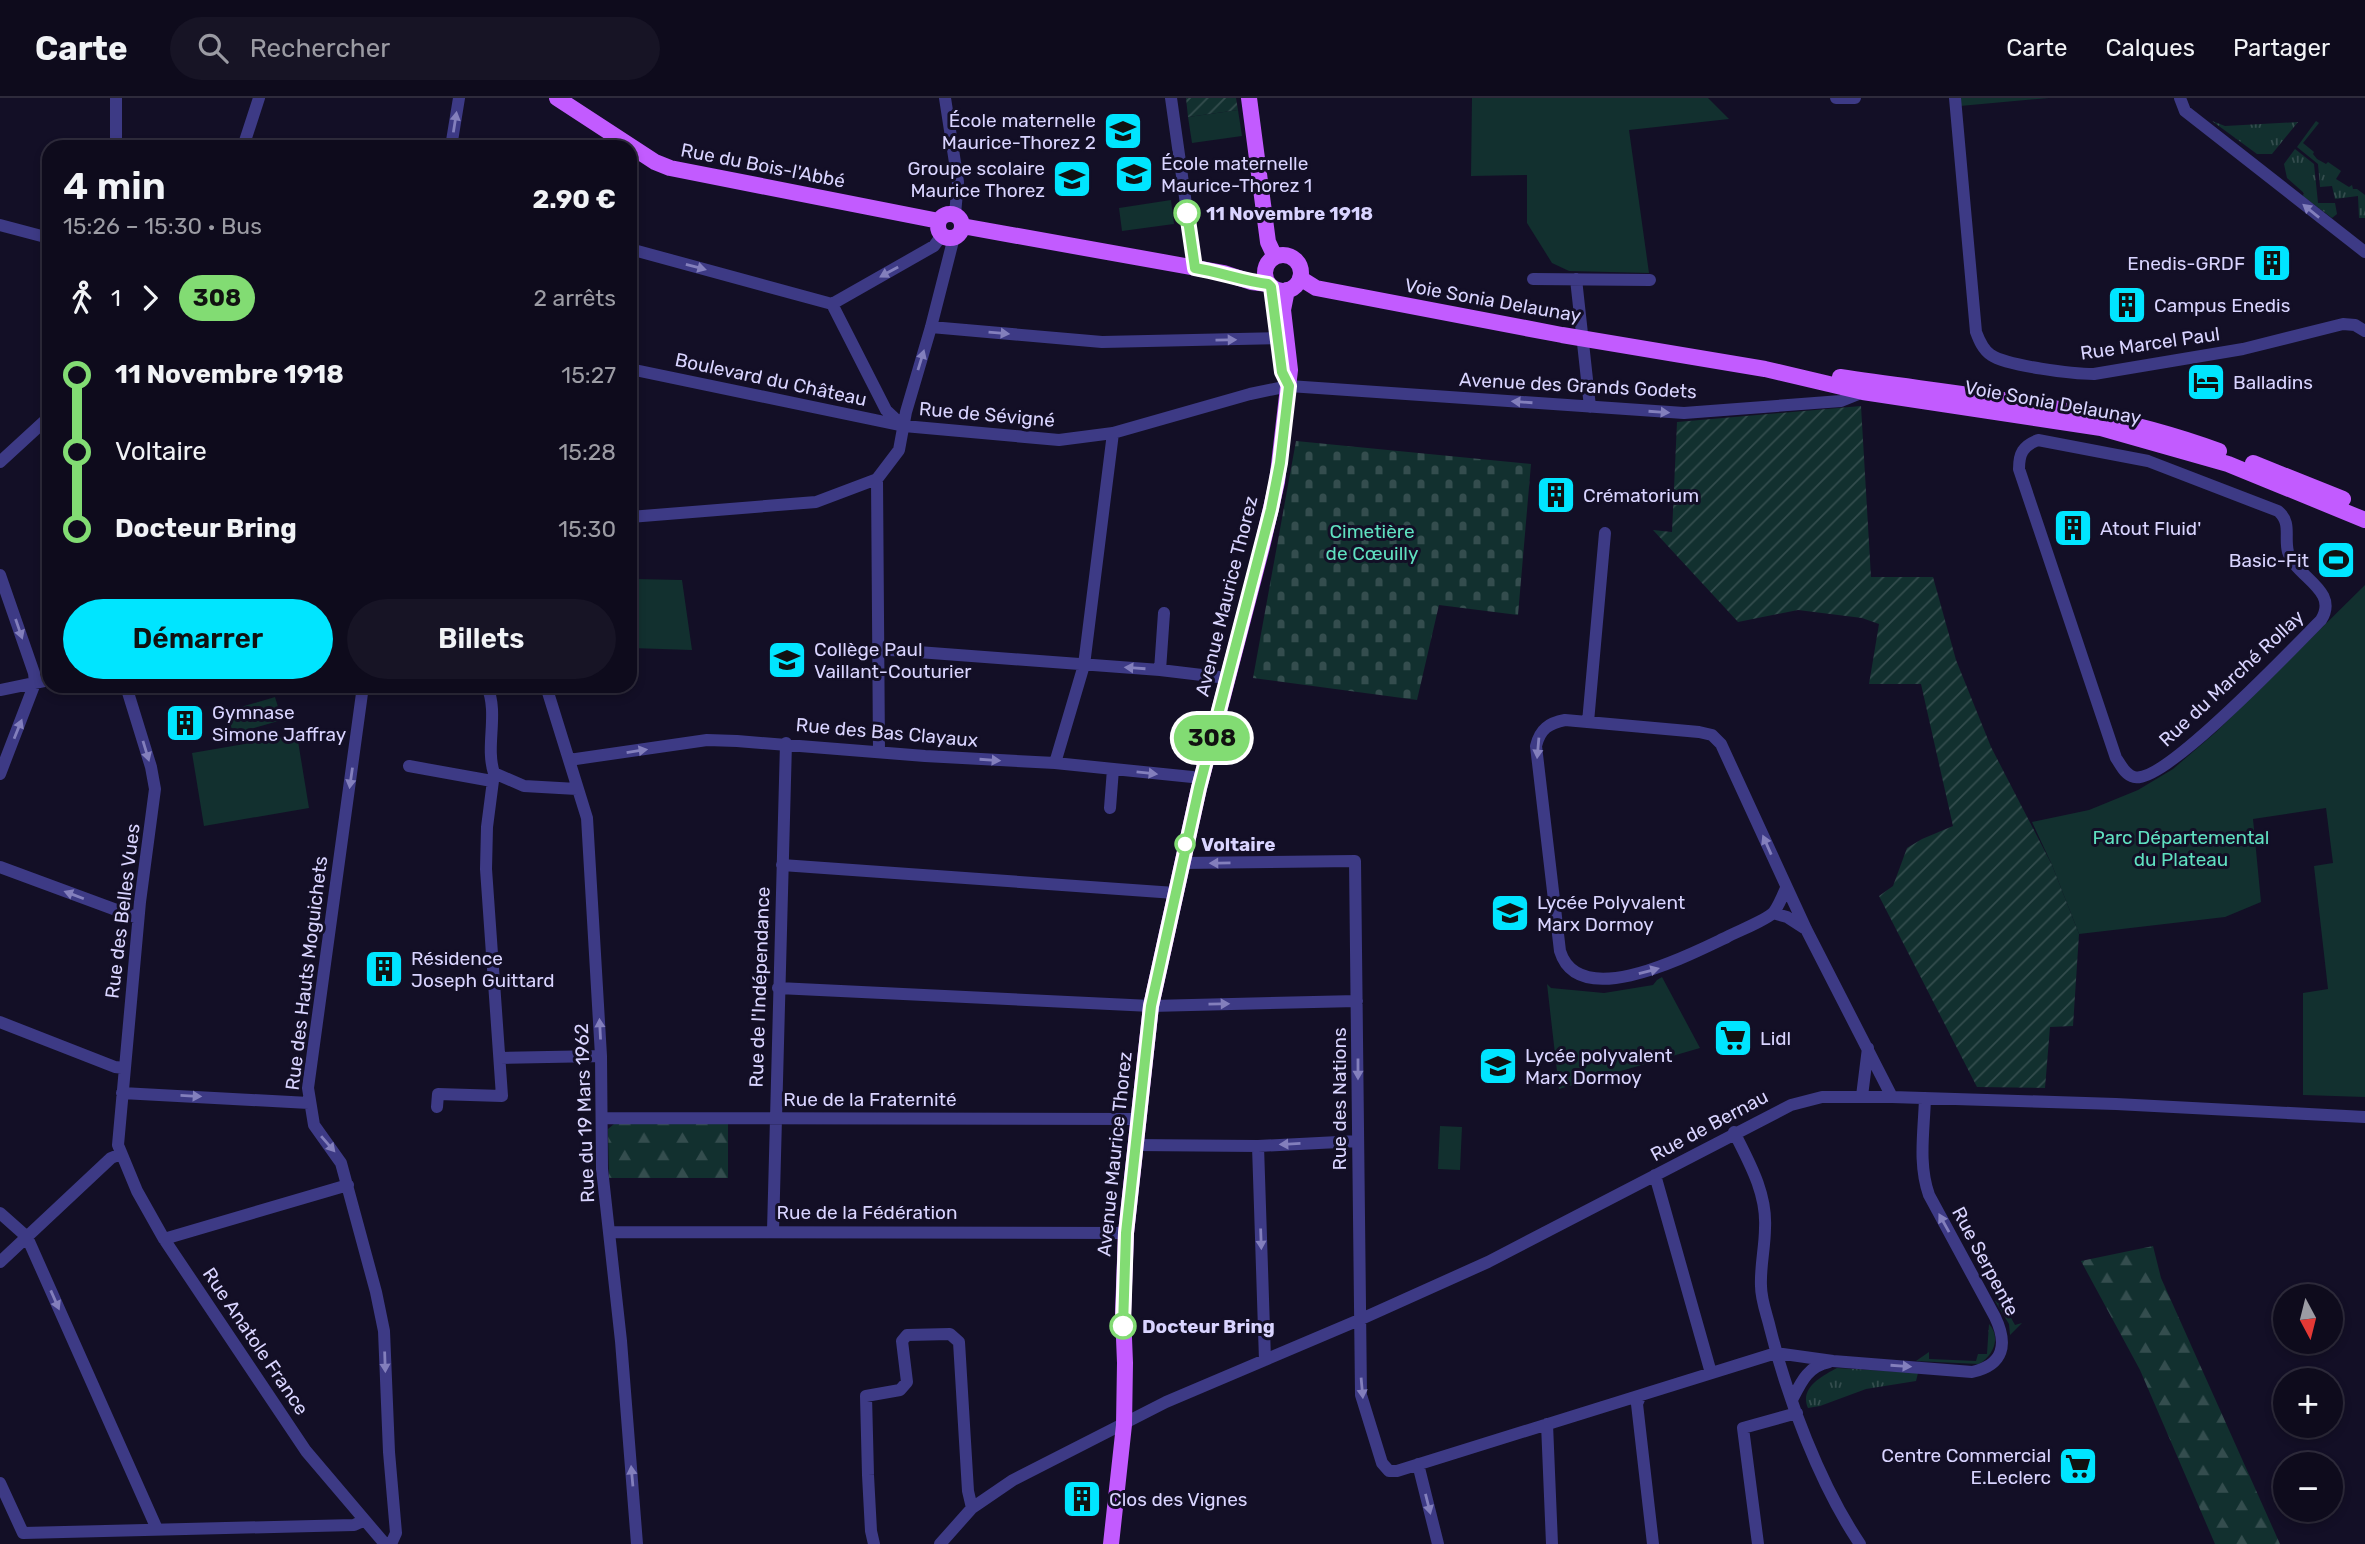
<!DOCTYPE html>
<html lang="fr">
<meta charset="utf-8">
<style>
:root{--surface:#0e0b1c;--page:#171425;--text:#f1f3f6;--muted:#9b9ba3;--line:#2e2b3b;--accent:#00e5ff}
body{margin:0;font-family:Rubik,sans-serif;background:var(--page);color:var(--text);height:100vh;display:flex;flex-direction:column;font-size:26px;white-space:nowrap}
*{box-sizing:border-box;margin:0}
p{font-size:23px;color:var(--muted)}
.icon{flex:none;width:38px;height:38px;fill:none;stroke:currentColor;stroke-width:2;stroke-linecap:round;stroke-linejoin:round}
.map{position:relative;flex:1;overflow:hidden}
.side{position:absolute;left:42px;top:42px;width:595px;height:553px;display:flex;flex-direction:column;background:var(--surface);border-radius:21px;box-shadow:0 4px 10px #0003,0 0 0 2px var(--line)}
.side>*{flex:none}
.badge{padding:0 14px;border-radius:23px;font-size:24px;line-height:46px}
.needle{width:46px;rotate:173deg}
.fabs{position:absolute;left:2273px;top:1186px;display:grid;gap:14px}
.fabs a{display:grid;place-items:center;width:70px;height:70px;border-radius:50%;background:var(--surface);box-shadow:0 4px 10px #0003,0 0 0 2px var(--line);font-size:35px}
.map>.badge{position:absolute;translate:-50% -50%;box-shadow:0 0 0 4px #fff}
.legs{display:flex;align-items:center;gap:10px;height:77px;padding:0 21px;font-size:23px}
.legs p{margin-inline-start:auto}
.headline{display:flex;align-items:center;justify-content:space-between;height:119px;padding:0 21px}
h1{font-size:38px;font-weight:600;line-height:52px}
.action{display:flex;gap:14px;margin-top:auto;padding:14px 21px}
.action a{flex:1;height:80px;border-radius:42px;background:var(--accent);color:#111;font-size:28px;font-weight:600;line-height:80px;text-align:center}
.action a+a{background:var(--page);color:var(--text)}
ul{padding:0 21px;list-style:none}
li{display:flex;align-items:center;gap:24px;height:77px;font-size:26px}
li i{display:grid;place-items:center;width:10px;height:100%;margin:0 9px;background:currentColor}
li i::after{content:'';width:18px;height:18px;margin:-9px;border:5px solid;border-radius:50%;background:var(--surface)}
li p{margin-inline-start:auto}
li:first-child i{background:linear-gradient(#0000 50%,currentColor 0)}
li:last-child i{background:linear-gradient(currentColor 50%,#0000 0)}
header{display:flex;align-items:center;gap:42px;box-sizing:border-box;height:98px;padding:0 35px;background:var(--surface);border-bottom:2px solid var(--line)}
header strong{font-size:33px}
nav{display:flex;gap:38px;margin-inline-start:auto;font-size:24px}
.search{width:490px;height:63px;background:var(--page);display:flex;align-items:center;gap:18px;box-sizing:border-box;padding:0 24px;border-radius:38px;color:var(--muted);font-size:26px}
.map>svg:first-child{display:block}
.grass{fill:url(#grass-tufts)}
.forest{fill:url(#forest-firs)}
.cemetery{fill:url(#cemetery-stones)}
.park{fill:#12302f}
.garden{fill:url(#garden-furrows)}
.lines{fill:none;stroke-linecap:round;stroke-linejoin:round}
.minor{stroke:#3d3a85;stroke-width:12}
.major{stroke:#c25bff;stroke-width:16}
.oneway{fill:#837fbc}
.line-1-casing{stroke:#fff;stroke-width:16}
.line-1{stroke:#82dc73;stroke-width:10}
.stop-1-dot{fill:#fff;stroke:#82dc73;stroke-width:3.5}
.labels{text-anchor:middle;stroke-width:6;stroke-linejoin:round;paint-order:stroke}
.poi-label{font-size:19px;fill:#d9d4ff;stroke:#130f26;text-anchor:start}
.street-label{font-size:19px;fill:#d9d4ff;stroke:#130f26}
.stop-label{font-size:19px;font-weight:bold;fill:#d9d4ff;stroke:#130f26;text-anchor:start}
.park-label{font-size:19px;fill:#5fe0c0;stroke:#130f26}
</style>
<header>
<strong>Carte</strong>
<div class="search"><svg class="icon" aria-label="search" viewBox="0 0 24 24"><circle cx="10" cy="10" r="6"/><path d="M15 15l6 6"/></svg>Rechercher</div>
<nav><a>Carte</a><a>Calques</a><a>Partager</a></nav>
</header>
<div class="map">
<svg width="2365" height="1446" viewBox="0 0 2365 1446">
<defs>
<pattern id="grass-tufts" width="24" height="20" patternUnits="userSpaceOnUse" patternTransform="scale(1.75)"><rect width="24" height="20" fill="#12302f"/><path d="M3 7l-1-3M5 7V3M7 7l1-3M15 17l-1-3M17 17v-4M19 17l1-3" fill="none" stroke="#344d4e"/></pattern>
<pattern id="forest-firs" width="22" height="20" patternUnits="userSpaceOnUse" patternTransform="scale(1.75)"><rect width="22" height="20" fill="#12302f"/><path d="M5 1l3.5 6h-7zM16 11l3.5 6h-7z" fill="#344d4e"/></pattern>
<pattern id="cemetery-stones" width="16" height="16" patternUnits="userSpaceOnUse" patternTransform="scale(1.75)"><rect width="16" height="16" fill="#12302f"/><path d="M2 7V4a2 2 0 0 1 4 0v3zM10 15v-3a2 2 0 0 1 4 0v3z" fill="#344d4e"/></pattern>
<pattern id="garden-furrows" width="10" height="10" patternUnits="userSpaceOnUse" patternTransform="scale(1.75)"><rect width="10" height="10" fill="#12302f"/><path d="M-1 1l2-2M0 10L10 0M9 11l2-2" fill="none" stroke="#344d4e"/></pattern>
</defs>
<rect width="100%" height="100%" fill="#130f26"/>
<path class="grass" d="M2212 23 2225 28 2298 24 2272 56H2257Z
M2316 23 2319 25 2303 45 2314 54 2313 56 2317 61 2326 66 2328 64 2341 73 2336 81 2349 89 2352 87 2353 91H2357L2365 97V120H2359L2358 98 2335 101 2332 88 2320 89 2318 66 2297 49Z
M2295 51 2314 66 2318 105H2335L2337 116 2332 120 2303 98 2304 95 2287 80 2284 66Z
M2008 1194 2013 1204 2005 1209 2015 1227 2022 1225 2010 1237 2009 1226 1995 1203Z
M1989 1226C2001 1239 1994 1257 1979 1266L1916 1263 1929 1254V1261L1976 1263 1978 1256H1987Z
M1837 1270 1918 1275 1916 1283 1866 1291 1820 1308 1808 1310C1799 1290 1822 1278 1837 1270Z"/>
<path class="forest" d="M614 1026H728V1080H609L608 1031Z
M2153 1148 2161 1180 2280 1446H2215L2140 1272 2081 1163Z"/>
<path class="cemetery" d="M1296 343 1531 366 1518 517 1439 507 1417 602 1253 580Z"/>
<path class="park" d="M1472 0H1708L1729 21 1629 32 1649 175 1569 173 1552 165 1527 125V77L1471 78Z
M1959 0H2049L1960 8Z
M1238 12 1242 38 1192 45 1188 19Z
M1171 102 1174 126 1122 133 1119 110Z
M635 481 682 482 692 552 631 550Z
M2365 487V999L2303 997V895L2328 891 2314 768 2333 765 2326 710 2253 721 2261 804 2225 819 2079 836 2052 767 2032 724 2089 712 2138 692 2173 671 2216 634Z
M275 599 282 622 233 636 227 613Z
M297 637 309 710 204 728 192 655Z
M1662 879 1700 950 1559 991 1547 886 1551 890 1604 895 1653 887 1657 882Z
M1440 1028 1462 1029 1460 1072 1438 1071Z"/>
<path class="garden" d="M1186 0H1236L1238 12 1188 19Z
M1861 308 1871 479H1933L1956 562 1991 649 2052 767 2079 836 2073 928 2050 929 2045 990 1977 989 1879 798 1893 788 1907 750 1922 741 1953 728 1921 586H1869L1879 526 1862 520 1798 512 1738 524 1653 432 1672 434 1677 324Z"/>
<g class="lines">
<path class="minor" d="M116 0V49
M945 0 958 84 955 116
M1171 0 1195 170
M1836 0H1855
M1955 0 1976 234C1979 242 1983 252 1991 257 2007 268 2074 276 2094 276L2243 251 2343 226 2355 227 2365 233
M2180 0 2185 13 2365 154
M243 49 259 0
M451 49 459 0
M0 127 49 140
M630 151 832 206 886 312 903 328
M1533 181 1650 182
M1576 181 1590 309
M832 206 934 148 942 137
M931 229 1102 244 1278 240
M630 271 904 328 1059 342 1113 335 1250 296 1289 288 1684 315 1841 303 1866 293
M2038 342 2148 363 2278 413C2292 425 2284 438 2288 454 2295 479 2340 492 2321 522 2295 548 2164 687 2134 679 2125 677 2121 667 2116 660L2019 371C2019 355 2023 348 2038 342Z
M0 364 49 319
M877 381 879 653
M630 419 816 404 877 381 899 352 906 314 931 229 954 139
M0 477 34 575 35 585 0 676
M878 551 1160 572 1227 580
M1160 572 1164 515
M126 588 151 669 155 691 140 804 118 1047 137 1093 164 1141 306 1353 385 1446
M363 588 308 990 314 1027 341 1065 376 1194 384 1233 389 1354 396 1435 391 1446
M487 588C499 616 485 648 494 675L524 688 577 691
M546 588 587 720 601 958 602 1071 621 1243 637 1446
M0 592 49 582
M1588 624 1605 435
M569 662 707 642 737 643 925 658 1055 665 1202 680
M1055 665 1084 567 1113 335
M409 668 492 683
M1110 710 1113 671
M1181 765 1355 763 1361 1297 1382 1365 1389 1373H1397L1776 1255 1833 1263 1972 1274C2004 1267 2008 1246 1995 1219L1929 1097C1918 1066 1924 1033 1925 1000
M782 767 1175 795
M0 769 138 820
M1786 790C1783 797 1779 807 1774 814 1767 822 1738 833 1727 839 1691 856 1579 915 1560 853L1536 648C1540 631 1549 625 1565 622L1699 634 1712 637 1721 646 1806 831 1892 999
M1773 815 1787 819 1804 830
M778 890 1151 908 1357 903
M0 924 115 969 124 970
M500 960 601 958
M122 995 309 1005
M1862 998 1868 950
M437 1009 438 996 502 998 486 771 487 729 494 675
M603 1020 1137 1021
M1734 1034C1749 1064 1767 1095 1765 1130 1765 1149 1760 1169 1761 1188 1761 1202 1767 1217 1770 1230 1787 1299 1820 1387 1860 1446
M1135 1047 1258 1048 1358 1043
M1258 1048 1265 1262
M1655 1077 1711 1275
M0 1115 27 1139 157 1431
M773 1133 786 645
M609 1134 1126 1135
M164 1141 348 1087
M0 1164 111 1060 121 1056
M1640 1299 1637 1306 1653 1446
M1792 1302C1801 1284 1808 1268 1829 1264
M1547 1326 1552 1446
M1418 1366 1438 1446
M0 1385 23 1435 354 1427 363 1423
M874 1446 871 1433 868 1377 866 1298 900 1292 907 1284 902 1243 907 1237 950 1236 959 1244 968 1393 972 1410
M940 1446 972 1410 1013 1382 1166 1304 1359 1222 1488 1164 1791 1007 1822 999H1892L2116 1006 2365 1019
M1758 1446 1743 1330 1797 1315"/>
<path class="major" d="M557 0 655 64 670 70 939 123
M1249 0 1268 144 1275 159
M938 128a12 12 0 1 1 24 0a12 12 0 1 1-24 0Z
M962 128 1224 175 1251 184 1268 186
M1265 175a18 18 0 1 1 36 0a18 18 0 1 1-36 0Z
M1300 180 1316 190 1562 237 1765 271 1863 294 2101 330 2228 366 2365 422
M1840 279C1967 298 2098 308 2219 353
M2253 365 2343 401
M1111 1446 1124 1327 1125 1265 1123 1215 1126 1135 1151 908 1199 690 1262 449 1277 384 1290 272 1283 212 1287 192"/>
</g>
<defs><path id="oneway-solid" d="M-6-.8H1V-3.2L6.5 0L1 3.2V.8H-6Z" transform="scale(1.75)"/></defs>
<g class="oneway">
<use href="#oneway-solid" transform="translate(455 24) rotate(-81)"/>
<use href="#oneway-solid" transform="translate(2311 113) rotate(-141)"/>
<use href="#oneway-solid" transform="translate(696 169) rotate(15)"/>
<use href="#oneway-solid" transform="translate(889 174) rotate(151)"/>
<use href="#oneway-solid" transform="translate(999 235) rotate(5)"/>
<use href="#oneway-solid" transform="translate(1226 242) rotate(-1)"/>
<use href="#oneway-solid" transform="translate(921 262) rotate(-73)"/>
<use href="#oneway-solid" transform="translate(1522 304) rotate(-176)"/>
<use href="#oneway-solid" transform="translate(1659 314) rotate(4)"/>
<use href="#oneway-solid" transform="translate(19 531) rotate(71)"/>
<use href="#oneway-solid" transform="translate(1135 570) rotate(-176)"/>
<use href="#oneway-solid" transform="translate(18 631) rotate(-68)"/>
<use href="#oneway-solid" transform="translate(1538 650) rotate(95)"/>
<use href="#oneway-solid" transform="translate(146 653) rotate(73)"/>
<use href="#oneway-solid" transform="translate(637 653) rotate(-9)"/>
<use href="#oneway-solid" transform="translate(990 662) rotate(4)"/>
<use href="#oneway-solid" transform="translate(1147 675) rotate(6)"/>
<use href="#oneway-solid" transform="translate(351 680) rotate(98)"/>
<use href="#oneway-solid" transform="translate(1767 747) rotate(-114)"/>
<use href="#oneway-solid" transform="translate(1220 765) rotate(179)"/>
<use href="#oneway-solid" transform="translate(74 797) rotate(-159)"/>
<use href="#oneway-solid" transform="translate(1649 873) rotate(-15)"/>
<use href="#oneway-solid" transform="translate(1219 906) rotate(-1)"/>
<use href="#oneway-solid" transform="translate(600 931) rotate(-93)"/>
<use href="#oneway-solid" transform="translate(1358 971) rotate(90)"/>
<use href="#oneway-solid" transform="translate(191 998) rotate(3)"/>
<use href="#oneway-solid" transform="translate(328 1046) rotate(49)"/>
<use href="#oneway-solid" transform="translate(1290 1046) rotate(177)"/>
<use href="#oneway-solid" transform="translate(1944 1125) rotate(-119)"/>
<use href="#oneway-solid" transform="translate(1261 1141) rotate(88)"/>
<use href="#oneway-solid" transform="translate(55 1202) rotate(66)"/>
<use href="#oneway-solid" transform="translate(385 1264) rotate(88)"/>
<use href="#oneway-solid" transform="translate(1901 1268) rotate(4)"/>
<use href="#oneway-solid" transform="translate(1362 1290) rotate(85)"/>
<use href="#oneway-solid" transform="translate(632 1378) rotate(-95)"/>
<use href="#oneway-solid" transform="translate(1428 1406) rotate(76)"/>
</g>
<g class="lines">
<g class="line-1-casing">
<path id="line-1" d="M1123 1228 1126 1135 1151 908 1199 690 1271 411 1280 365 1289 288 1282 274 1271 189 1268 186C1243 183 1220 174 1195 170L1187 115"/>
</g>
<use href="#line-1" class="line-1"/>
</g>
<defs>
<g id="school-square" transform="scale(2.0125)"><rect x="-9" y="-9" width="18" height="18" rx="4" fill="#00e5ff" stroke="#130f26"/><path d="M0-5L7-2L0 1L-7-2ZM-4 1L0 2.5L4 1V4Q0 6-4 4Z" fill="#111"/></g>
<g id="building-square" transform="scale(2.0125)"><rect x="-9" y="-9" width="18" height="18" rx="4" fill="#00e5ff" stroke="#130f26"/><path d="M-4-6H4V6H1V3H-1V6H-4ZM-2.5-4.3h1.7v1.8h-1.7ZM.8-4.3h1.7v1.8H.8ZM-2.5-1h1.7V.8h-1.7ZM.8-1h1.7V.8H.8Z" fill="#111"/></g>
<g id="hotel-square" transform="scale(2.0125)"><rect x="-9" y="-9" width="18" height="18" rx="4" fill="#00e5ff" stroke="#130f26"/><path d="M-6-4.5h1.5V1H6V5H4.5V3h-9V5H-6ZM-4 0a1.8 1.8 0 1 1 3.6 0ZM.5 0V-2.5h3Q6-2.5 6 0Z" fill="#111"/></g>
<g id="stadium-square" transform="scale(2.0125)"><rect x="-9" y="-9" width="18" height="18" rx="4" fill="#00e5ff" stroke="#130f26"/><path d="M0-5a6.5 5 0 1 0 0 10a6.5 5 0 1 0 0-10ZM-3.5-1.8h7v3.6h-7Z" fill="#111"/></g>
<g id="supermarket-square" transform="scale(2.0125)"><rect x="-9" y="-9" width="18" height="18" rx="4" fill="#00e5ff" stroke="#130f26"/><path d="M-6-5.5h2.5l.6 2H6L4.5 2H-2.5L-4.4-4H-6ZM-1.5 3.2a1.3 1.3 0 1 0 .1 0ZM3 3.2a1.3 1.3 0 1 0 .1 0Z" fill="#111"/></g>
</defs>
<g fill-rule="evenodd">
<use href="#school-square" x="1123" y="33"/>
<use href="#school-square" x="1134" y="76"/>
<use href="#school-square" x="1072" y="81"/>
<use href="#building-square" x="2272" y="165"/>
<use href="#building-square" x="2127" y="207"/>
<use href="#hotel-square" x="2206" y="284"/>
<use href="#building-square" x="1556" y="397"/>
<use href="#building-square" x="2073" y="430"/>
<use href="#stadium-square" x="2336" y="462"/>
<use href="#school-square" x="787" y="562"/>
<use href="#building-square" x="185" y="625"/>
<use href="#school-square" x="1510" y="815"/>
<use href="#building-square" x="384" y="871"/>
<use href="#supermarket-square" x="1733" y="940"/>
<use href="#school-square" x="1498" y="968"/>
<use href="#supermarket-square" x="2078" y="1368"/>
<use href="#building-square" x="1082" y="1401"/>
</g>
<g class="stop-1-dot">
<circle cx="1187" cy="115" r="12"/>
<circle cx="1185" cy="746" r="9"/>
<circle cx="1123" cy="1228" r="12"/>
</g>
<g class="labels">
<g class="poi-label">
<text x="1096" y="29" text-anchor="end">École maternelle<tspan x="1096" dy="22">Maurice-Thorez 2</tspan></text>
<text x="1161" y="72">École maternelle<tspan x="1161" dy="22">Maurice-Thorez 1</tspan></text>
<text x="1045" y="77" text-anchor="end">Groupe scolaire<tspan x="1045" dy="22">Maurice Thorez</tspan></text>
<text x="2245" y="172" text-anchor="end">Enedis-GRDF</text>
<text x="2154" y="214">Campus Enedis</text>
<text x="2233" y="291">Balladins</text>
<text x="1583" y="404">Crématorium</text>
<text x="2100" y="437">Atout Fluid'</text>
<text x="2309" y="469" text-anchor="end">Basic-Fit</text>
<text x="814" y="558">Collège Paul<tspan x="814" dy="22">Vaillant-Couturier</tspan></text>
<text x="212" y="621">Gymnase<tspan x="212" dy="22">Simone Jaffray</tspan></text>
<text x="1537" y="811">Lycée Polyvalent<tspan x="1537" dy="22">Marx Dormoy</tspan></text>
<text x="411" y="867">Résidence<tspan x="411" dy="22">Joseph Guittard</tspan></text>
<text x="1760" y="947">Lidl</text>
<text x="1525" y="964">Lycée polyvalent<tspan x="1525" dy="22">Marx Dormoy</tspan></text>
<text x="2051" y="1364" text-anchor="end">Centre Commercial<tspan x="2051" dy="22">E.Leclerc</tspan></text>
<text x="1109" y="1408">Clos des Vignes</text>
</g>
<g class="street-label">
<text transform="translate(763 67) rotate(11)" y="7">Rue du Bois-l'Abbé</text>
<text transform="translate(1493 202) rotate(10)" y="7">Voie Sonia Delaunay</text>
<text transform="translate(2150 245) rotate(-8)" y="7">Rue Marcel Paul</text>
<text transform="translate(771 281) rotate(12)" y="7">Boulevard du Château</text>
<text transform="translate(1578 287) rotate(3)" y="7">Avenue des Grands Godets</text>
<text transform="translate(2053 304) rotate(10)" y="7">Voie Sonia Delaunay</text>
<text transform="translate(987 316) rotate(5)" y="7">Rue de Sévigné</text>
<text transform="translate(1226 498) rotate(-76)" y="7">Avenue Maurice Thorez</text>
<text transform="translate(2231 580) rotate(-43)" y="7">Rue du Marché Rollay</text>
<text transform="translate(887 634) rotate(5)" y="7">Rue des Bas Clayaux</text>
<text transform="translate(122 813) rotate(-83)" y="7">Rue des Belles Vues</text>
<text transform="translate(306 875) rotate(-83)" y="7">Rue des Hauts Moguichets</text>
<text transform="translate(759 889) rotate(-88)" y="7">Rue de l'Indépendance</text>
<text x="870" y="1008">Rue de la Fraternité</text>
<text transform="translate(1339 1001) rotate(-90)" y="7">Rue des Nations</text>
<text transform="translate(584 1015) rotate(-92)" y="7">Rue du 19 Mars 1962</text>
<text transform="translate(1709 1027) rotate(-28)" y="7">Rue de Bernau</text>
<text transform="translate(1114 1056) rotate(-84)" y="7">Avenue Maurice Thorez</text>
<text x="867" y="1121">Rue de la Fédération</text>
<text transform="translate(1986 1163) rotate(62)" y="7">Rue Serpente</text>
<text transform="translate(256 1243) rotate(56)" y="7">Rue Anatole France</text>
</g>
<g class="stop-label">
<text x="1206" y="122">11 Novembre 1918</text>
<text x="1201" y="753">Voltaire</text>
<text x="1142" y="1235">Docteur Bring</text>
</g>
<g class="park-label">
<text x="1372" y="440">Cimetière<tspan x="1372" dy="22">de Cœuilly</tspan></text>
<text x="2181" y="746">Parc Départemental<tspan x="2181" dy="22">du Plateau</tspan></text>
</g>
</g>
</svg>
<div class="fabs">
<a><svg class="needle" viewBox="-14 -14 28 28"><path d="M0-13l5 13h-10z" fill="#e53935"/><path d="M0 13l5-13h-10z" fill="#9b9ba3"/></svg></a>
<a>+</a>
<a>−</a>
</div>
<b class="badge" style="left:1212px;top:640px;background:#82dc73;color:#111">308</b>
<section class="side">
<div class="headline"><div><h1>4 min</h1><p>15:26 – 15:30 · Bus</p></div><b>2.90 €</b></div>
<div class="legs"><svg class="icon" aria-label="walk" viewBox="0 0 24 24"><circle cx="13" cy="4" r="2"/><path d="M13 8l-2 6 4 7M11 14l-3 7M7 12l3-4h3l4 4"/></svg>1<svg class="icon" aria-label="forward" viewBox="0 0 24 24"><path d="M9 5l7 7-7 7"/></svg><b class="badge" style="background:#82dc73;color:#111">308</b><p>2 arrêts</p></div>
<ul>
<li><i style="color:#82dc73"></i><b>11 Novembre 1918</b><p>15:27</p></li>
<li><i style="color:#82dc73"></i><span>Voltaire</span><p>15:28</p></li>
<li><i style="color:#82dc73"></i><b>Docteur Bring</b><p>15:30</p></li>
</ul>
<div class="action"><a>Démarrer</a><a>Billets</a></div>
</section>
</div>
